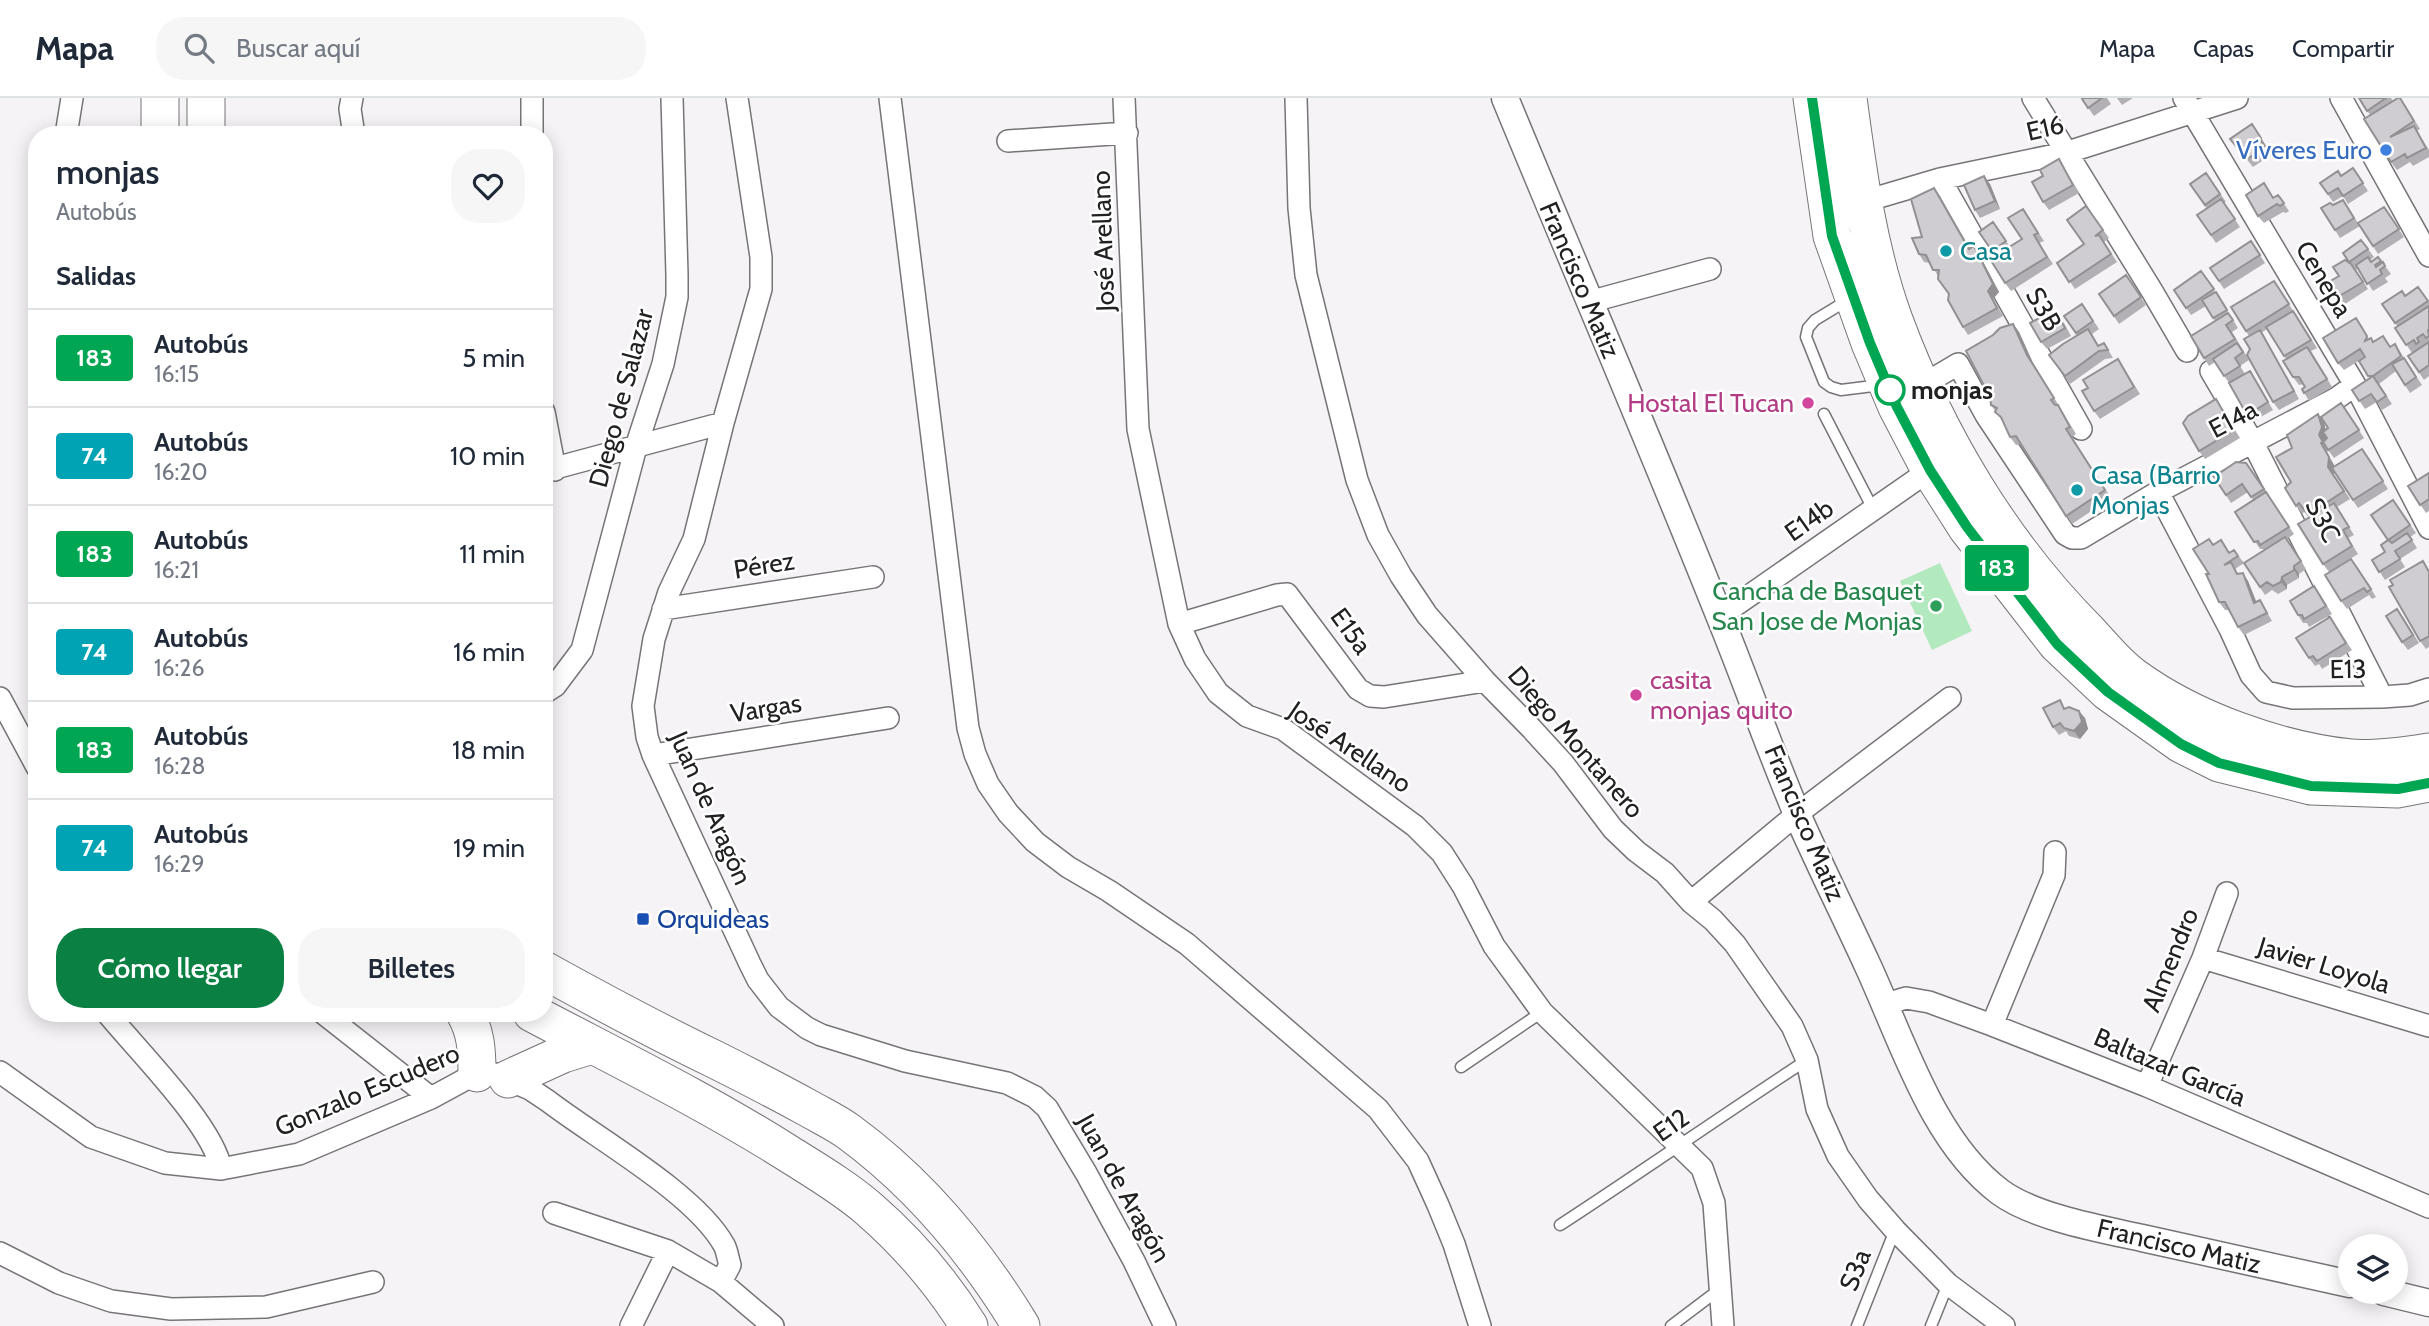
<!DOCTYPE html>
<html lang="es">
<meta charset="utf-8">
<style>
:root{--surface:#fff;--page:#f6f6f7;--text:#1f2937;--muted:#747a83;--line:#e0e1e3;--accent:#0b8043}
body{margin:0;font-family:Cabin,sans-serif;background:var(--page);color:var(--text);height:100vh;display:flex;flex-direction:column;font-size:26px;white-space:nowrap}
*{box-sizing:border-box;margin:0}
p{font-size:23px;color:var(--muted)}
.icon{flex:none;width:38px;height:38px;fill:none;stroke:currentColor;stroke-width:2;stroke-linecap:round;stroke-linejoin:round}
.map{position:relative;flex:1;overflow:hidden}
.side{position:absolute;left:28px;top:28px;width:525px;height:896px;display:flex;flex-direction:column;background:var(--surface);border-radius:28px;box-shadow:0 4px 18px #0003}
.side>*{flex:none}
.badge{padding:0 14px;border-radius:5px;font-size:24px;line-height:46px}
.tools{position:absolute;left:2338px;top:1136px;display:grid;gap:14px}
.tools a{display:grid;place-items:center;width:70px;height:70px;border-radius:50%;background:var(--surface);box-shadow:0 4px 18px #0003;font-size:35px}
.map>.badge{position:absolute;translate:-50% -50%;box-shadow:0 0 0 4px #fff}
h2{padding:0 28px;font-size:26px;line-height:63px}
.round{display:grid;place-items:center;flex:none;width:74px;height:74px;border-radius:28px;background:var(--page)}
.overview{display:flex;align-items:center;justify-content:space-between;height:119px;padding:0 28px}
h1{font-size:33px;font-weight:600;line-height:52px}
.cta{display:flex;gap:14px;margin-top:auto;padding:14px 28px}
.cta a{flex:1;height:80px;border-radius:28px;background:var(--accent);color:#fff;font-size:28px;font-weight:600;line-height:80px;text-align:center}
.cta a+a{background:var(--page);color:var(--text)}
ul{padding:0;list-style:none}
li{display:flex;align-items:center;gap:21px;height:98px;padding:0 28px;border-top:2px solid var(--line)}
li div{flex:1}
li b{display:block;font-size:26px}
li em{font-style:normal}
li .badge{min-width:77px;font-weight:700;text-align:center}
header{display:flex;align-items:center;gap:42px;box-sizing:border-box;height:98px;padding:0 35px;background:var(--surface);border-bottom:2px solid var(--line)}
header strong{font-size:33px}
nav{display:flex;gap:38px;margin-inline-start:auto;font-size:24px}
.search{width:490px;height:63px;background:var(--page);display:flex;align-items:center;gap:18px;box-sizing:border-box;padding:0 24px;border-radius:28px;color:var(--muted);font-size:26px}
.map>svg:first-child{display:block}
.green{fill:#b3e9be}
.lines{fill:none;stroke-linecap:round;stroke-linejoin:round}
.service-casing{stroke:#767477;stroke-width:13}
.minor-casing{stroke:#767477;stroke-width:24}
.tertiary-casing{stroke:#767477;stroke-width:29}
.trunk-casing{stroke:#767477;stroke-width:39}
.service{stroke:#fff;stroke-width:10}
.minor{stroke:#fff;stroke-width:21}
.tertiary{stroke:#fff;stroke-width:26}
.trunk{stroke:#fff;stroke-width:37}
.wall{fill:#b3b0b5}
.shaded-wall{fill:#929093}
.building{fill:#d0cdd2;stroke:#929093;stroke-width:2}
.line-casing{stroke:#fff;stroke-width:16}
.line{stroke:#00a651;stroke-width:10}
.shop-dot{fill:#3f7fe0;stroke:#fff;stroke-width:2.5}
.culture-dot{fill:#0f9aa8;stroke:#fff;stroke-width:2.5}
.stop-dot{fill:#fff;stroke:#00a651;stroke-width:3.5}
.hotel-dot{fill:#d1479c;stroke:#fff;stroke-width:2.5}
.leisure-dot{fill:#2e9e5b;stroke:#fff;stroke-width:2.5}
.transit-dot{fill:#1a4fb4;stroke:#fff;stroke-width:2.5}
.labels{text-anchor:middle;stroke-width:5;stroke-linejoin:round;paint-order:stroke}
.street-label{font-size:26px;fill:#212022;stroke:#fff}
.shop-label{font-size:26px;fill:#366cbe;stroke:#fff;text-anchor:end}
.culture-label{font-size:26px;fill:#0d838f;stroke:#fff;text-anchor:start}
.stop-label{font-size:26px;font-weight:bold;fill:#212022;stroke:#fff;text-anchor:start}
.hotel-label{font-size:26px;fill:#b23c85;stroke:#fff;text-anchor:end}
.leisure-label{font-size:26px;fill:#27864d;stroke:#fff;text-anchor:end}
.transit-label{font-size:26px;fill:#164399;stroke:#fff;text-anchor:start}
</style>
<header>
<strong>Mapa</strong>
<div class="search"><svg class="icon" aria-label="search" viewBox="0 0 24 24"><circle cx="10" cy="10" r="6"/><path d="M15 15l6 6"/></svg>Buscar aquí</div>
<nav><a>Mapa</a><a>Capas</a><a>Compartir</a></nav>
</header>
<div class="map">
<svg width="2429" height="1228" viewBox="0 0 2429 1228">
<rect width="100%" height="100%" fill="#f6f3f7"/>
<path class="green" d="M1940 465 1972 533 1932 552 1900 483Z"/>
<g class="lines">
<g class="service-casing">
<path id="service" d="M1848 202 1815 222 1808 230 1806 239 1824 284 1831 289 1841 292 1881 287
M1824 316 1873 411
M1461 969 1542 914
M1560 1127C1643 1073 1724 1016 1807 962
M1671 1228 1720 1191
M1857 1228 1895 1132
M1931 1228 1948 1186"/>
</g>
<g class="minor-casing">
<path id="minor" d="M352 0 350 11 354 37
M532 0V37
M737 0 761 159V191L723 325 694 441 669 494 654 541 643 608 647 639 653 657 750 866 758 882 779 909 807 930 821 937 905 963 1007 985 1035 999 1047 1010 1086 1075 1134 1163 1165 1228
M890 0 968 630 975 656 988 686 1008 715 1035 744 1068 769 1109 793 1187 846 1378 1011 1418 1063 1438 1107 1454 1146 1480 1228
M1124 0 1138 331 1179 526 1195 561 1218 595 1247 618 1283 631 1415 728 1442 755 1463 788 1494 848 1542 914 1702 1070 1714 1105 1723 1228
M1296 0 1299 110 1306 177 1357 382 1378 437 1401 478 1427 517 1485 583 1531 630 1563 665 1613 731 1636 753 1665 775 1691 804 1713 822 1735 846 1792 928 1807 962 1817 1011 1838 1058 1868 1101 1895 1132 1948 1186 2004 1228
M2033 0 2152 193 2187 253
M2184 0 2355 287 2429 430
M2341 0 2429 158
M66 37 72 0
M1008 43 1127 35
M1940 81 2081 331
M1862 104 1940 81 2065 55 2237 0
M1589 204 1710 171
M2211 273 2252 343 2382 599
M1921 288 1958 266 1986 317 2065 436 2072 440H2081L2158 394 2337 300 2355 287
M544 314 555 372
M544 373 723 325
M2158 394 2230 531 2251 577 2266 594 2293 600 2382 599 2410 597 2429 591
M663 511 873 479
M1720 518 1930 372
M1179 526 1277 497 1287 496 1358 591 1370 598 1384 599 1485 583
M544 595 555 588 582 552 636 349 663 266 677 199V177L672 0
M0 600 37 669
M653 657 888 620
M1691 804 1797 716 1950 600
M2203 860 2429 928
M1886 906 1906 900 1929 904 1992 927 2147 988 2429 1109
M107 915C137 952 213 1027 221 1071
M323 915 431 1000
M1992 927 2054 777 2055 754
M0 974 91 1039 165 1065 221 1071 299 1056 431 1000 477 975 495 976 530 991 548 1003C596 1040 695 1095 724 1147 727 1152 728 1161 730 1167L721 1184
M2147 988 2203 860 2227 795
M554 1115 668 1153 721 1184 773 1228
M0 1155 59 1185 111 1203 171 1211 266 1209 373 1184
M631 1228 668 1153"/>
</g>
<g class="tertiary-casing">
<path id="tertiary" d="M1505 0C1576 172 1650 344 1719 517 1746 583 1769 650 1797 716 1819 766 1844 816 1867 866 1902 941 1932 1043 2000 1094 2034 1119 2101 1131 2142 1140 2212 1156 2281 1171 2350 1186
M2384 1194 2429 1205"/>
</g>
<g class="trunk-casing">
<path id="trunk" d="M160 0V37
M1812 0 1832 138 1870 245 1897 309 1930 372 1967 430 2057 546 2108 594 2181 646 2219 665 2311 688 2397 691 2429 685
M1848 0C1858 75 1868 151 1894 222 1937 338 2002 447 2089 534 2103 549 2117 567 2134 579 2193 622 2278 652 2350 660 2370 662 2408 658 2429 654
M206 37V0
M544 872C600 903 656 933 714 961 746 977 777 993 808 1010 822 1018 837 1025 849 1034 920 1086 976 1154 1021 1228
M465 915C476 934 477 953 477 975
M532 915C619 961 707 1004 789 1056 816 1073 845 1090 869 1111 907 1144 942 1185 969 1228
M508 981 563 956 592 947"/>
</g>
<use href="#service" class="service"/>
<use href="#minor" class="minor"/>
<use href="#tertiary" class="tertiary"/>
<use href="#trunk" class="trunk"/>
</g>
<path class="wall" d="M2084 0H2107L2111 6 2094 18 2082 1Z
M2117 0H2133L2122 7Z
M2359 0H2391L2393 3 2405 7 2420 31 2417 33 2429 52V59L2413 68 2410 64 2397 72 2391 64 2370 17Z
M2252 26 2266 48 2263 51 2268 59 2253 69 2230 41Z
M2059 61 2079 95 2049 112 2043 104V78Z
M2353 70 2368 93 2348 106 2343 98 2333 104 2320 85 2341 78Z
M2206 75 2226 104 2224 105 2240 129 2216 145 2197 117 2207 111 2190 86Z
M1990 86 2000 111 1980 120 1975 112Z
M1934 90 1970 150 1974 148 1979 156 1999 194 1993 201 2003 218 1968 237 1963 229 1949 196 1930 165 1924 164 1919 156Z
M2278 97 2289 113 2286 115 2283 114 2264 125 2258 118 2274 100Z
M2343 102 2360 128 2340 140 2335 132Z
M2086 108 2109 140 2104 144 2117 164 2075 191 2057 165 2084 146Z
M2384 109 2404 139 2378 156 2358 125Z
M2023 111 2044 143 2039 145 2053 166 2011 193 2005 185 1996 158 1979 134 1993 124 2010 149 2022 141Z
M2361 142 2374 159 2370 162 2371 164 2378 159 2391 176 2385 180 2388 184 2373 193 2358 170 2356 172 2368 191 2342 208 2327 185 2339 178 2350 165 2343 155Z
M2251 143 2265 165 2224 191 2210 170Z
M2201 173 2219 199 2238 230 2232 234 2249 262 2240 268 2245 276 2255 281 2273 312 2252 324 2229 285 2215 264 2209 268 2204 260 2215 223 2206 208 2191 217 2174 192Z
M2126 177 2146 207 2119 226 2099 196Z
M2274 183 2317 250 2311 253 2332 289 2309 303 2302 291 2305 289 2304 286 2299 287 2293 279 2286 261 2267 231 2261 235 2299 301 2279 312 2273 304 2250 251 2249 238 2231 209Z
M2418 189 2429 204V278L2424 282 2408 258 2412 255 2395 230 2397 228 2382 206 2405 198Z
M2082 206 2099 231 2092 236 2099 248 2104 245 2113 260 2105 261 2070 286 2049 257 2077 237 2064 218Z
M2053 221 2064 225 2071 238 2047 251 2041 244Z
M2013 226 2019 234 2033 265 2076 336 2072 339 2111 400 2072 426 2021 346 2016 347 2010 339 2003 324 1991 307Z
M2361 228 2369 241 2373 244 2391 249 2395 246 2422 287 2410 295 2396 273 2379 286 2392 306 2382 312 2377 304 2365 311 2352 292 2370 280 2359 263 2365 259 2344 272 2338 265Z
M2118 261 2140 296 2100 321 2094 313 2088 290Z
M2216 301 2240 340 2205 361 2199 353Z
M2341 305 2364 340 2334 360 2328 352 2326 353 2334 367V368L2362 351 2388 391 2358 410 2334 374V377L2350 401 2337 409 2354 437 2348 440 2358 456 2329 474 2323 466 2309 420 2305 413 2302 416 2285 390 2291 384 2326 332 2328 330Z
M2246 365 2294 436 2287 441 2306 471 2299 476V480L2287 487V491L2278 496 2272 492 2265 497 2244 465 2264 452 2263 451H2260L2235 414 2253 402 2248 394 2231 405 2214 379Z
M2429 375V413L2426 415 2408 388Z
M2393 402 2416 435 2410 439 2417 450 2400 461 2405 469 2385 482 2372 462 2385 454 2388 442Z
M2213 447 2230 455 2234 452 2244 465 2235 471 2238 476 2248 483 2256 504 2260 502 2272 523 2244 537 2238 529 2230 512H2225L2219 504 2209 476Z
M2423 463 2429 472V549L2426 551 2420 543 2393 487Z
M2357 468 2376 499 2372 501 2369 497 2347 511 2341 503Z
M2320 496 2332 516 2309 529 2307 525H2303L2298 517Z
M2403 519 2419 545 2408 552 2402 544Z
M2335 527 2352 552 2322 571 2319 566 2315 568 2309 560Z
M2066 610 2085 620 2088 631 2080 641 2069 638 2066 633 2059 637 2053 629Z"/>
<path class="shaded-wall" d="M2261 40 2266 48 2263 51 2258 43Z
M1984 78 1990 86 2000 111 1995 103Z
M1934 90 1940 98 1974 159 1969 151Z
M1974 148 1979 156 1999 194 1993 201 2003 218 1988 193Z
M2013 226 2019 234 2033 265 2059 308 2027 257Z
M2260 232 2265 240 2299 301 2294 293Z
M2318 316 2324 324 2327 337 2325 344 2329 352 2319 337Z
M2321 345 2334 367V377L2350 401 2328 369Z
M2294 468 2299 476V480L2294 472Z
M2243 475 2248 483 2260 513 2254 505Z
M2282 479 2287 487V491L2281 484Z
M2079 613 2085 620 2088 631 2080 641 2074 633Z"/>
<path class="building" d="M2084 0H2102L2088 10 2082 1Z
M2359 0H2386L2367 13Z
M2398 0H2400L2414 23 2390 39 2414 28 2426 50 2407 60 2405 56 2391 64 2364 21Z
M2252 26 2261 40 2258 43 2263 51 2247 61 2230 41Z
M2059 61 2073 87 2043 104 2032 84 2043 78 2040 72Z
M2353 70 2363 85 2343 98 2338 90 2328 96 2320 85 2338 73 2341 78Z
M2206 75 2220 96 2205 107 2190 86Z
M1984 78 1995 103 1975 112 1964 87Z
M2264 85 2273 100 2278 97 2284 105 2280 108 2277 106 2258 118 2246 97Z
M1934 90 1969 151 1974 148 1993 186 1988 193 1997 210 1963 229 1948 202 1949 196 1938 181 1939 172H1933L1926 157 1919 156 1912 140 1922 139 1911 101Z
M2221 101 2235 121 2211 137 2197 117Z
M2343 102 2354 120 2335 132 2321 110 2330 105 2333 107Z
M2086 108 2103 132 2095 138 2099 137 2111 156 2069 184 2057 165 2084 146 2067 122Z
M2384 109 2399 131 2373 148 2358 125Z
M2023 111 2038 135 2034 137 2047 159 2005 185 1990 161 2022 141 2008 120Z
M1993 124 2006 143 1992 153 1979 134Z
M2361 142 2368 151 2349 164 2343 155Z
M2251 143 2260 157 2219 183 2210 170Z
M2368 159 2371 164 2378 159 2381 163 2375 167 2376 169 2383 164 2385 168 2380 172 2382 176 2367 186 2356 167Z
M2345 162 2351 166 2363 184 2336 200 2327 185 2339 178 2333 169Z
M2201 173 2214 191 2186 210 2174 192Z
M2126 177 2141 199 2114 218 2099 196Z
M2274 183 2289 206 2246 233 2231 209Z
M2418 189 2428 203 2395 225 2382 206 2402 193 2405 198Z
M2216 194 2227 212 2213 220 2202 202Z
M2082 206 2093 223 2076 235 2064 218Z
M2429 208V231L2428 232 2429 238 2426 240 2423 236 2417 240 2419 244 2416 246 2414 242 2406 247 2395 230Z
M2293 213 2311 242 2284 258 2266 229Z
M2228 215 2233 222 2226 227 2235 241 2204 260 2191 238Z
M2047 216 2053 221 2058 217 2065 230 2041 244 2030 225Z
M2356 220 2367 238 2365 243 2371 240 2373 244 2383 238 2390 249 2395 246 2401 258 2373 278 2386 298 2377 304 2371 296 2359 303 2352 292 2373 278H2368L2359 263 2365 259 2360 251 2338 265 2323 240Z
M2013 226 2027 257 2054 300 2051 302 2055 307H2058L2070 329 2066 331 2105 392 2066 418 2016 338 2010 339 2001 319 1995 314 1997 310 1991 307 1990 299 1966 253 1993 237 2000 230Z
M2088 231 2098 248 2104 245 2108 252 2099 253 2065 278 2049 257 2063 246Z
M2260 232 2294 293 2273 304 2247 257 2250 251 2244 241Z
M2429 244V267L2419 274 2408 258Z
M2237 245 2243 254 2235 260 2240 268 2224 278 2213 261Z
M2307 249 2327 281 2304 295 2302 291 2305 289 2299 279H2293L2283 263Z
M2404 260 2416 279 2405 287 2392 266Z
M2118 261 2134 289 2094 313 2082 293 2088 290 2083 282Z
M2250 273 2268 304 2247 317 2229 285Z
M2216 301 2234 332 2199 353 2183 325 2188 318Z
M2341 305 2359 332 2328 352 2323 344 2327 340 2323 334 2328 330 2321 319Z
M2318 316 2322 329 2319 337 2323 344 2321 345 2329 359 2328 369 2344 393 2308 417 2299 405 2296 408 2285 390 2291 384 2276 359 2292 350 2287 337Z
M2362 351 2383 383 2353 402 2332 370Z
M2236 364 2246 365 2264 391 2251 399 2242 386 2226 397 2214 379Z
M2429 375V401L2420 407 2408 388Z
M2266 394 2289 429 2260 447 2258 443 2254 444 2235 414Z
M2393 402 2410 427 2388 442 2371 417Z
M2334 405 2349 429 2343 432 2352 448 2323 466 2298 426Z
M2407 435 2412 442 2395 453 2400 461 2379 474 2372 462 2385 454 2381 447 2388 442 2392 445Z
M2285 439 2301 463 2294 468V472L2282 479 2281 484 2273 488 2267 484 2260 489 2244 465Z
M2209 441 2213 447 2221 442 2229 455 2234 452 2238 458 2224 467 2231 464 2237 476 2243 475 2254 505 2260 502 2267 515 2238 529 2225 504H2219L2206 476H2209L2193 451Z
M2351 461 2371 491 2367 494 2364 490 2341 503 2325 477Z
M2423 463 2429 474V538L2420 543 2389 489 2393 487 2390 482Z
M2314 488 2326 508 2304 521 2302 517H2298L2290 503Z
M2397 511 2413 537 2402 544 2386 518Z
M2330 519 2346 545 2317 563 2313 558 2309 560 2296 540Z
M2060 602 2064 611 2069 609 2079 613 2082 624 2074 633 2064 630 2060 625 2053 629 2043 610Z"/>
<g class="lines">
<g class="line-casing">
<path id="line" d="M1812 0 1832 138 1870 245 1897 309 1930 372 1967 429 2057 546 2108 594 2181 646 2219 665 2311 688 2398 691 2429 685"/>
</g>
<use href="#line" class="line"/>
</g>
<circle class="shop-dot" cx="2386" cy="52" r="7"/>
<g class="culture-dot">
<circle cx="1946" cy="153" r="7"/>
<circle cx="2077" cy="392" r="7"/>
</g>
<circle class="stop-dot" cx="1890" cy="292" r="14"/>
<g class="hotel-dot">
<circle cx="1808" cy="305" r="7"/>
<circle cx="1636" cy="597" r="7"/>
</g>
<circle class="leisure-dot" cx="1936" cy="508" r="7"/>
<rect class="transit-dot" x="636" y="814" width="14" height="14" rx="3.5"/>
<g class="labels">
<g class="street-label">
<text transform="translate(2045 30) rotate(-13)" y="9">E16</text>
<text transform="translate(1103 143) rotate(-92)" y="9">José Arellano</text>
<text transform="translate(2324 181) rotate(59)" y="9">Cenepa</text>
<text transform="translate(1580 182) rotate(67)" y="9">Francisco Matiz</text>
<text transform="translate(2044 211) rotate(60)" y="9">S3B</text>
<text transform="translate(621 300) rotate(-75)" y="9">Diego de Salazar</text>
<text transform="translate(2233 321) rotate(-28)" y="9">E14a</text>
<text transform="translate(1809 422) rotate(-35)" y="9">E14b</text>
<text transform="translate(2323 422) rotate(63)" y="9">S3C</text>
<text transform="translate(764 467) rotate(-9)" y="9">Pérez</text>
<text transform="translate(1351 533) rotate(54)" y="9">E15a</text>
<text transform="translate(2348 571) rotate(-1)" y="9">E13</text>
<text transform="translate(766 610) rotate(-9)" y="9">Vargas</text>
<text transform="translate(1576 644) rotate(49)" y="9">Diego Montanero</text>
<text transform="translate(1350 649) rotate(34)" y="9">José Arellano</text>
<text transform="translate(711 710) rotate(66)" y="9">Juan de Aragón</text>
<text transform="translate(1805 725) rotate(67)" y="9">Francisco Matiz</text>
<text transform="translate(2170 862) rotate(-68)" y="9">Almendro</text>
<text transform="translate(2324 867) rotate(17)" y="9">Javier Loyola</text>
<text transform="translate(2170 969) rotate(23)" y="9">Baltazar García</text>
<text transform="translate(367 992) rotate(-23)" y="9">Gonzalo Escudero</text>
<text transform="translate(1671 1027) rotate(-35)" y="9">E12</text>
<text transform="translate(1124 1090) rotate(61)" y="9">Juan de Aragón</text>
<text transform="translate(2179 1148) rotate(13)" y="9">Francisco Matiz</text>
<text transform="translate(1855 1172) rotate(-68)" y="9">S3a</text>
</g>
<g class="shop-label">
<text x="2372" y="61">Víveres Euro</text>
</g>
<g class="culture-label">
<text x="1960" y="162">Casa</text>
<text x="2091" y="386">Casa (Barrio<tspan x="2091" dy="30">Monjas</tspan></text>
</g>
<g class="stop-label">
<text x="1911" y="301">monjas</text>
</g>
<g class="hotel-label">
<text x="1794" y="314">Hostal El Tucan</text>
<text x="1650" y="591" text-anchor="start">casita<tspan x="1650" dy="30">monjas quito</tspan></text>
</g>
<g class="leisure-label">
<text x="1922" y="502">Cancha de Basquet<tspan x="1922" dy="30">San Jose de Monjas</tspan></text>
</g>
<g class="transit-label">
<text x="657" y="830">Orquideas</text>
</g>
</g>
</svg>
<div class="tools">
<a><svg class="icon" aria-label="layers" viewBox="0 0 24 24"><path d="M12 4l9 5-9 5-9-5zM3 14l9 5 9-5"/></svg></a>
</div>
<b class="badge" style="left:1997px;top:470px;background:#00a651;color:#fff">183</b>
<section class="side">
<div class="overview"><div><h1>monjas</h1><p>Autobús</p></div><a class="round"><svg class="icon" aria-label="heart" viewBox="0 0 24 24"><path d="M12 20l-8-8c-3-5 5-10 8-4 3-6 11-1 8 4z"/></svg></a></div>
<h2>Salidas</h2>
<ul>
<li><span class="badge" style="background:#00a651;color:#fff">183</span><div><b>Autobús</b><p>16:15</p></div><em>5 min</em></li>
<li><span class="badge" style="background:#00a3b4;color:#fff">74</span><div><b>Autobús</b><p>16:20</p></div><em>10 min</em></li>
<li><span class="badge" style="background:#00a651;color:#fff">183</span><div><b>Autobús</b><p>16:21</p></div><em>11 min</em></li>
<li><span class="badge" style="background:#00a3b4;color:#fff">74</span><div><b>Autobús</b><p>16:26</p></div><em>16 min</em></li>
<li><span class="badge" style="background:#00a651;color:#fff">183</span><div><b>Autobús</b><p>16:28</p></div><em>18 min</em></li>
<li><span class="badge" style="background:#00a3b4;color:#fff">74</span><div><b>Autobús</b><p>16:29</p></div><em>19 min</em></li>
</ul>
<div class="cta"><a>Cómo llegar</a><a>Billetes</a></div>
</section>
</div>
